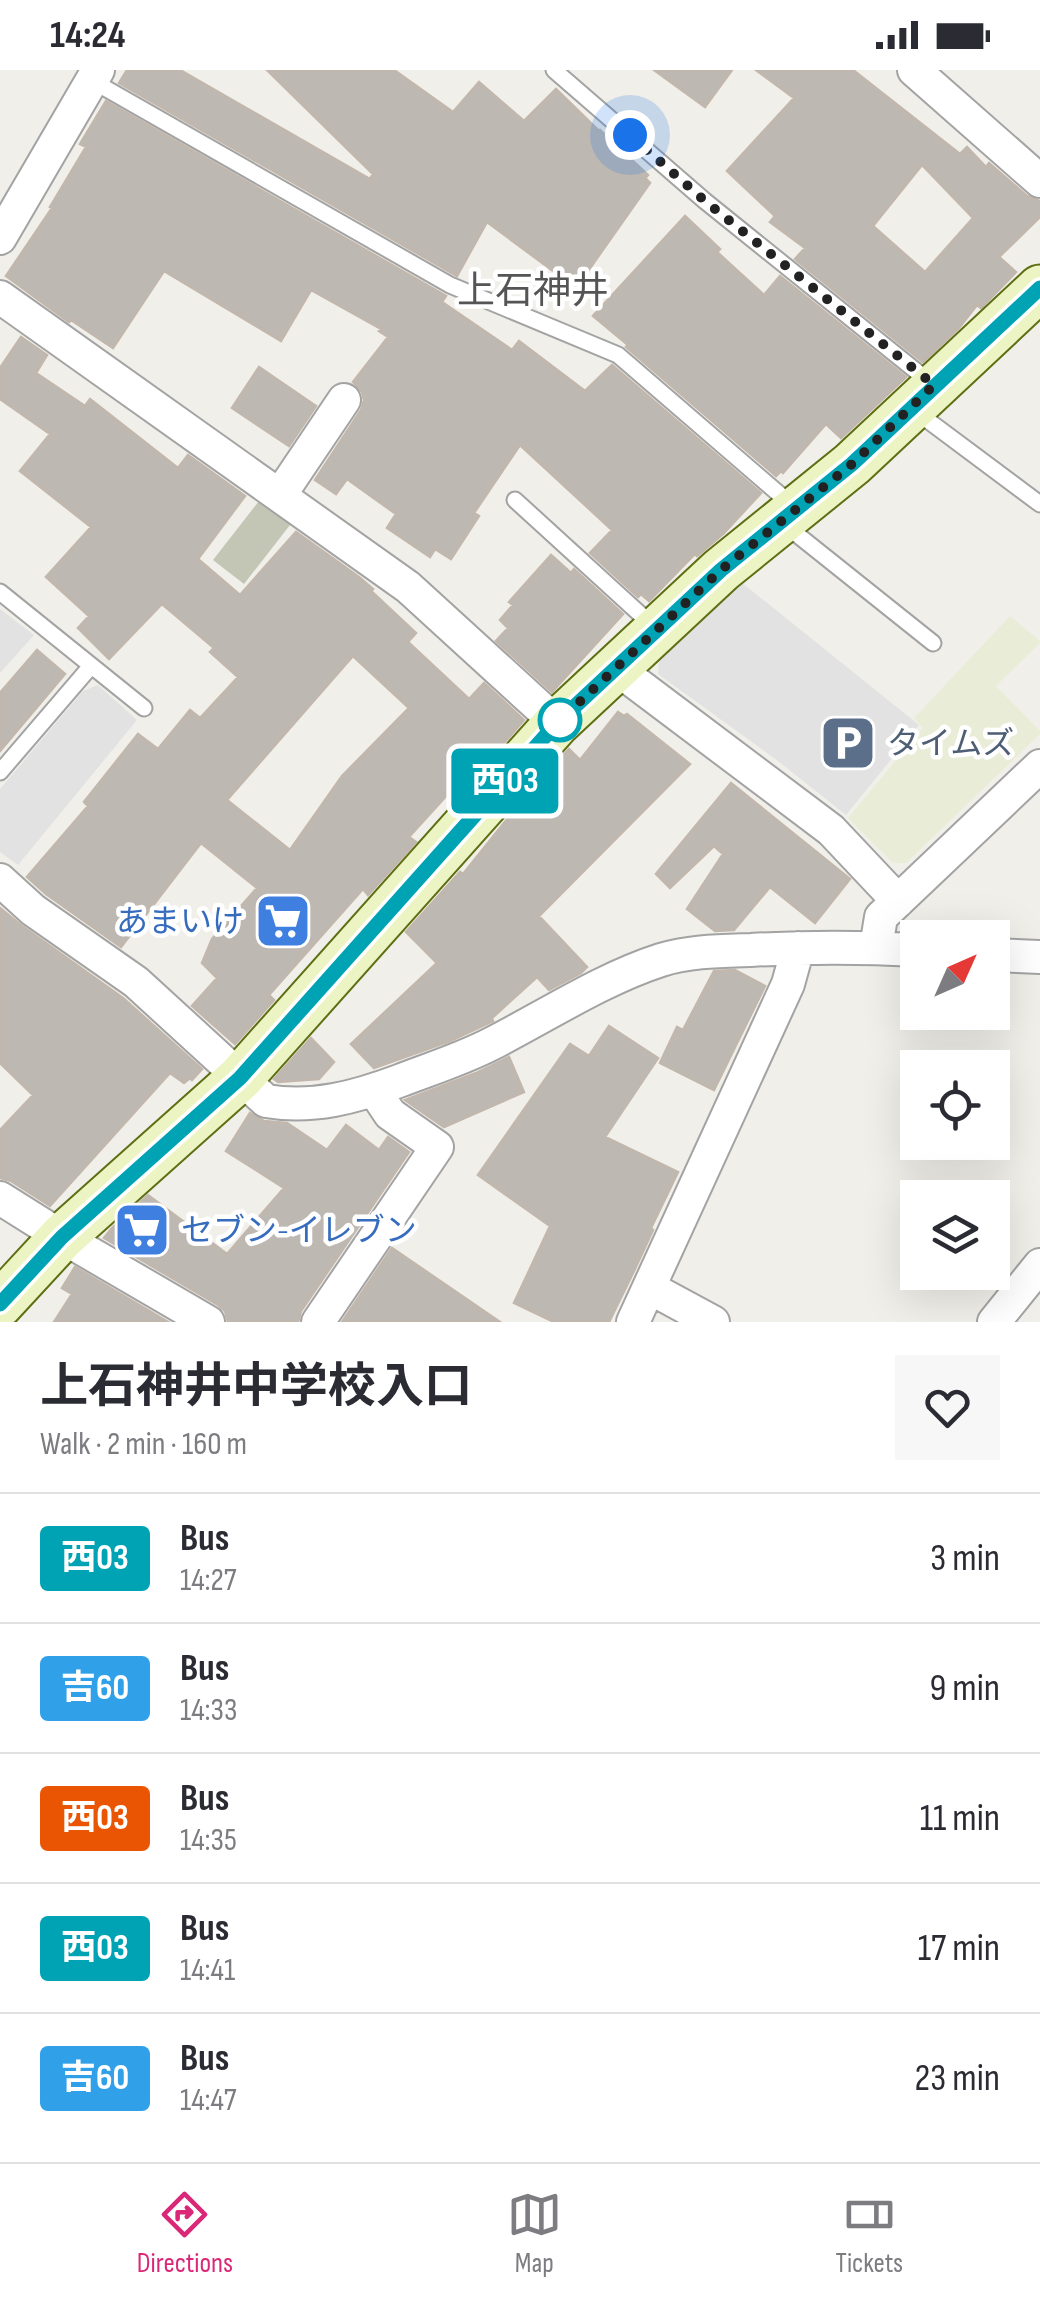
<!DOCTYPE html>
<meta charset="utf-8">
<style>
:root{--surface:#fff;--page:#f7f7f7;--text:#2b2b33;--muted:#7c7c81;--line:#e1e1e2;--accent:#db2777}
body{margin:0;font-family:"Sofia Sans Condensed","Noto Sans JP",sans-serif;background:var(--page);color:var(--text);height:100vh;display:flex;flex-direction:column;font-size:38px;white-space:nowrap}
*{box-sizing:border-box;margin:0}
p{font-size:32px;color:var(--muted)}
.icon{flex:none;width:55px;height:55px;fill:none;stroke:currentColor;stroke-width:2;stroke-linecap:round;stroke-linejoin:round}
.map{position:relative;height:1252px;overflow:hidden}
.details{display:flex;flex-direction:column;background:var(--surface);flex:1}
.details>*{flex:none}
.badge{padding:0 20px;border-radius:8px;font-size:35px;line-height:65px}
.needle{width:65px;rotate:45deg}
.buttons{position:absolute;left:900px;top:850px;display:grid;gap:20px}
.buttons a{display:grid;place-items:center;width:110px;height:110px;border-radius:0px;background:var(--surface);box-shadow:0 10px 40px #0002;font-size:50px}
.you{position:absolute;width:50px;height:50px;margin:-25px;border:8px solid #fff;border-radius:50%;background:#1a73e8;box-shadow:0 0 0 15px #1a73e833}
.map>.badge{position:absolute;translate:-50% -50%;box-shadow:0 0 0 5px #fff}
.round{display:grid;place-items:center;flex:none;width:105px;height:105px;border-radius:0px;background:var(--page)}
.overview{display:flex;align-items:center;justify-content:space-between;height:170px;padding:0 40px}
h1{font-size:48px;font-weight:700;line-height:75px}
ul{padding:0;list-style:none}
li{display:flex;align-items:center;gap:30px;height:130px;padding:0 40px;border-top:2px solid var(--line)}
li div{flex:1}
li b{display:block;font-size:38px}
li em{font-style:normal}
li .badge{min-width:110px;font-weight:700;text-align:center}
.status{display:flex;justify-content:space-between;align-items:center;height:70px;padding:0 50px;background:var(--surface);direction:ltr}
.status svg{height:28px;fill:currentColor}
.menu{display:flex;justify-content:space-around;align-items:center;height:140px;border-top:2px solid var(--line);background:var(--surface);font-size:28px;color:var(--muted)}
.menu a{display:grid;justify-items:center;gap:5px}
.menu .current{color:var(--accent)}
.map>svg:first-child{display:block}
.construction{fill:#c3c5b5}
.farmland{fill:#e9edd7}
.parking{fill:#e2e2e2}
.building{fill:#beb8b2;stroke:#c1b7ad;stroke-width:2.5;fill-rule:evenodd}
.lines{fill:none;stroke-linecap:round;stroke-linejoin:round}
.lane-casing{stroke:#a3a3a3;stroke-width:19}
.street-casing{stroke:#a3a3a3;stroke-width:36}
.secondary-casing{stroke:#5d6f12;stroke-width:49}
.lane{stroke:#fff;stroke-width:15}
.street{stroke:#fff;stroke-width:32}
.secondary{stroke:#edf4c4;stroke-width:45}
.line-casing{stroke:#fff;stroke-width:22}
.line{stroke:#00a3b4;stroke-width:15}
.walk{stroke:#222;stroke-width:10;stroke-dasharray:0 18}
.stop-dot{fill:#fff;stroke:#00a3b4;stroke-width:5}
.labels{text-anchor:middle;stroke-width:9;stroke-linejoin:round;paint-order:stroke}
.service-label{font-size:32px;fill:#4e5e75;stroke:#fff;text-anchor:start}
.shop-label{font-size:32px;fill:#366cbe;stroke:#fff;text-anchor:end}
.quarter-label{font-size:38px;fill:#555;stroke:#fff}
</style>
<div class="status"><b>14:24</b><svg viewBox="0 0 49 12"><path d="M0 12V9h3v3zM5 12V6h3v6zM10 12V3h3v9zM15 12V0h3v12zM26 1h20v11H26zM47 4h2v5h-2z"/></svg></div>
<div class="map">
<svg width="1040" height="1252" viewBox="0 0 1040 1252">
<rect width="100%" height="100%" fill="#f1efe9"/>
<path class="construction" d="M259 431 290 455 244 514 213 490Z"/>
<path class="farmland" d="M1010 546 1040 571V573L996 616 1040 661V664L906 793H893L848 748 923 658 914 648Z"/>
<path class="parking" d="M741 512 919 655 846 745 778 691 658 604 659 588Z
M0 539 34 565 0 603Z
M98 615 137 650 18 795 0 782V719L83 621Z"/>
<path class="building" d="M127 0H180L370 109 373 104 267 0H394L453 42 479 12 524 51 556 19 599 61 600 60 648 105 645 108 650 113 576 218 487 152 457 206 119 13Z
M654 0H732L705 37Z
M756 0H853L960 84 967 77 986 97 989 93 1027 126 1040 131V147L999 187 1016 202 981 238 977 235 959 258 923 292 795 189 805 178 770 152 775 146 727 101 794 28ZM922 95 973 148 925 202 873 156Z
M106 31 446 226 442 232 512 280 519 271 585 321 612 295 761 423 724 463 697 486 695 484 649 531 641 524 638 527 590 483 612 460 520 375 474 443 479 446 451 489 435 479 430 487 387 458 396 444 347 409 336 424 315 410 361 340 364 330 362 322 353 312 388 267 379 261 381 259 311 220 281 271 164 201 113 278 71 250 69 252 6 206 52 138 50 137 86 77 80 74Z
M685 146 720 179 717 182 764 225 780 206 906 307 841 368 826 354 783 403 781 401 776 406 626 277 628 275 593 246Z
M21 267 47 285 36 303 85 336 90 329 178 398 188 385 245 426 198 489 240 525 296 462 359 507 373 519 371 521 416 563 408 572 469 629 484 613 524 650 474 707 468 702 409 767 416 772 368 825 363 819 269 925 274 930 235 974 192 936 217 908 202 893 212 869 257 818 201 773 121 877 46 824 27 807 88 736 84 732 138 664 158 679 190 640 200 648 238 607 210 582 214 578 162 534 109 589 78 558 89 546 46 507 91 457 20 401 50 364 0 329V298ZM353 586 409 638 342 706 290 780 227 730Z
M259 297 316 336 289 376 232 338Z
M551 485 571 503 574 499 623 544 552 622 496 571 508 558 500 550 513 535 509 532Z
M37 580 65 604 0 681V623Z
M618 642 624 646 627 644 690 694 539 846 587 897 581 903 549 920 537 907 492 948 493 951 450 971 374 998 351 974 437 893 406 862 460 802 463 804 512 743 569 679 580 690Z
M731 713 850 809 815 853 770 817 734 860 715 861 687 839 723 784 714 776 670 818 656 804Z
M0 838 22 856 123 928 202 999 192 1010 190 1008 184 1013 170 1003 50 1136 11 1111 0 1108V1060L33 1025 0 993Z
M735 900 765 916 714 1020 660 993 677 957 683 960 714 901Z
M609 956 658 988 605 1067 678 1102 651 1158 653 1160 634 1201 609 1252H554L514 1233 550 1156 478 1105 570 974 589 986Z
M311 968 334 992 319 1009 278 1012 274 1009Z
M509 987 524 1022 444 1057 405 1030 476 1003Z
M250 1043 264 1051 287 1053 327 1080 346 1055 379 1080 388 1067 409 1082 301 1241 298 1252H228L225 1241 218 1235 104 1168 112 1158 148 1125 227 1184 284 1118 226 1081Z
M392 1178 500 1252H342Z
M75 1197 168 1252H54L72 1224 62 1218Z"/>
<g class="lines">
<g class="lane-casing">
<path id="lane" d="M554 0 705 131 931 313
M91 10 450 215 618 285 793 436
M914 340 1040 434
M515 430 652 555
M784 454 933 573
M0 522 144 638
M0 702 91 596"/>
</g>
<g class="street-casing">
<path id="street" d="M914 0 1040 111
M0 168 98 0
M0 227 408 517 557 653
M280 425 344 330
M616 598 831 760 898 831
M0 810 33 840 136 912 266 1031C313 1039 356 1027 399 1011 430 999 462 989 491 974 546 946 602 909 661 890 690 881 720 881 751 880 806 877 862 877 918 880
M876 878 881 847 1040 696
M992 885 1040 887
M0 1128 62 1167 208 1252
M650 1218 713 1252
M318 1252 437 1077 390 1044 374 1020
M633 1252 788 914 798 878
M994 1252 1040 1195"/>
</g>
<g class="secondary-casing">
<path id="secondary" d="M0 1234 62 1167 240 1008 557 653 721 500 852 394 1040 218"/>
</g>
<use href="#lane" class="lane"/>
<use href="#street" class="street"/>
<use href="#secondary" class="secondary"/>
</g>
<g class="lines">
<g class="line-casing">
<path id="line" d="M0 1234 62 1167 240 1008 557 653 721 500 852 394 1040 218"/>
</g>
<use href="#line" class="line"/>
<path class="walk" d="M560 650 557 653 721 500 852 394 934 315 705 131 630 65"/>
</g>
<defs>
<g id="parking-square" transform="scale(2.875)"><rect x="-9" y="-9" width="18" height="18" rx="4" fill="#5c6f8a" stroke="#fff"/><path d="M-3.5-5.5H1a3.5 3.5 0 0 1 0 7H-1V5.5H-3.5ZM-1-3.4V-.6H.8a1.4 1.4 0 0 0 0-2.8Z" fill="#fff"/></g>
<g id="supermarket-square" transform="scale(2.875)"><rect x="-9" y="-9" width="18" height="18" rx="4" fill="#3f7fe0" stroke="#fff"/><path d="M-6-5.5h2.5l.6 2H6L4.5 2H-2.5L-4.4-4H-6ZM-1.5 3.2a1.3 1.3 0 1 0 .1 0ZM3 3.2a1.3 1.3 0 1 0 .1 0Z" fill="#fff"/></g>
</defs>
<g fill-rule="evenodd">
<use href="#parking-square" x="848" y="673"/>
<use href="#supermarket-square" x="283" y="851"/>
<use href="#supermarket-square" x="142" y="1160"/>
</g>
<circle class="stop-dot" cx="560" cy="650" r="20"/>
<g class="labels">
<g class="service-label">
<text x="887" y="684">タイムズ</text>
</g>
<g class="shop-label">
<text x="244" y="862">あまいけ</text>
<text x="181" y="1171" text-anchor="start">セブン-イレブン</text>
</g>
<g class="quarter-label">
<text x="533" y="233">上石神井</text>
</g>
</g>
</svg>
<div class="buttons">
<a><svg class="needle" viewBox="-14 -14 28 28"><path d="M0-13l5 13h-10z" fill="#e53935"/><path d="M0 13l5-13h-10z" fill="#7c7c81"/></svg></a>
<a><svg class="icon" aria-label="locate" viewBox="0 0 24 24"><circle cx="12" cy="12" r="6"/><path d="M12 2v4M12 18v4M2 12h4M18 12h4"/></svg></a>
<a><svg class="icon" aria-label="layers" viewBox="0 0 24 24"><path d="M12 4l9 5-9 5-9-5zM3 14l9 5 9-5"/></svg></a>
</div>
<div class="you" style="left:630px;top:65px"></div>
<b class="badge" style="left:505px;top:711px;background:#00a3b4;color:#fff">西03</b>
</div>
<section class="details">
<div class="overview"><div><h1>上石神井中学校入口</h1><p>Walk · 2 min · 160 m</p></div><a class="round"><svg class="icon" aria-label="heart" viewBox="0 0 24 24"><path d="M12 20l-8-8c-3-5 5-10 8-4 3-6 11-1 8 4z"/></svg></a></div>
<ul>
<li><span class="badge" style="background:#00a3b4;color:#fff">西03</span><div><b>Bus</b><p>14:27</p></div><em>3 min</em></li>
<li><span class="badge" style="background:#30a0e9;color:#fff">吉60</span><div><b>Bus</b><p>14:33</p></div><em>9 min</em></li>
<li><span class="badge" style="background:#ea5504;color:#fff">西03</span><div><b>Bus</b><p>14:35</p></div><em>11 min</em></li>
<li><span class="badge" style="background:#00a3b4;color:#fff">西03</span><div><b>Bus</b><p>14:41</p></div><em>17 min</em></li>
<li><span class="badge" style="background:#30a0e9;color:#fff">吉60</span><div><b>Bus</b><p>14:47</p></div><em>23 min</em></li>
</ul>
</section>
<nav class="menu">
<a class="current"><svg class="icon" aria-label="directions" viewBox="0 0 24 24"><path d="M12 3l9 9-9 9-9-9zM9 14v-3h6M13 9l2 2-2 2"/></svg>Directions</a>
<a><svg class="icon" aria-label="map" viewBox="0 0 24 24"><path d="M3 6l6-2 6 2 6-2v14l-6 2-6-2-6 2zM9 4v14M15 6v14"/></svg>Map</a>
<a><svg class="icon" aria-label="tickets" viewBox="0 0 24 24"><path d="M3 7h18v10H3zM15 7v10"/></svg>Tickets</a>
</nav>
